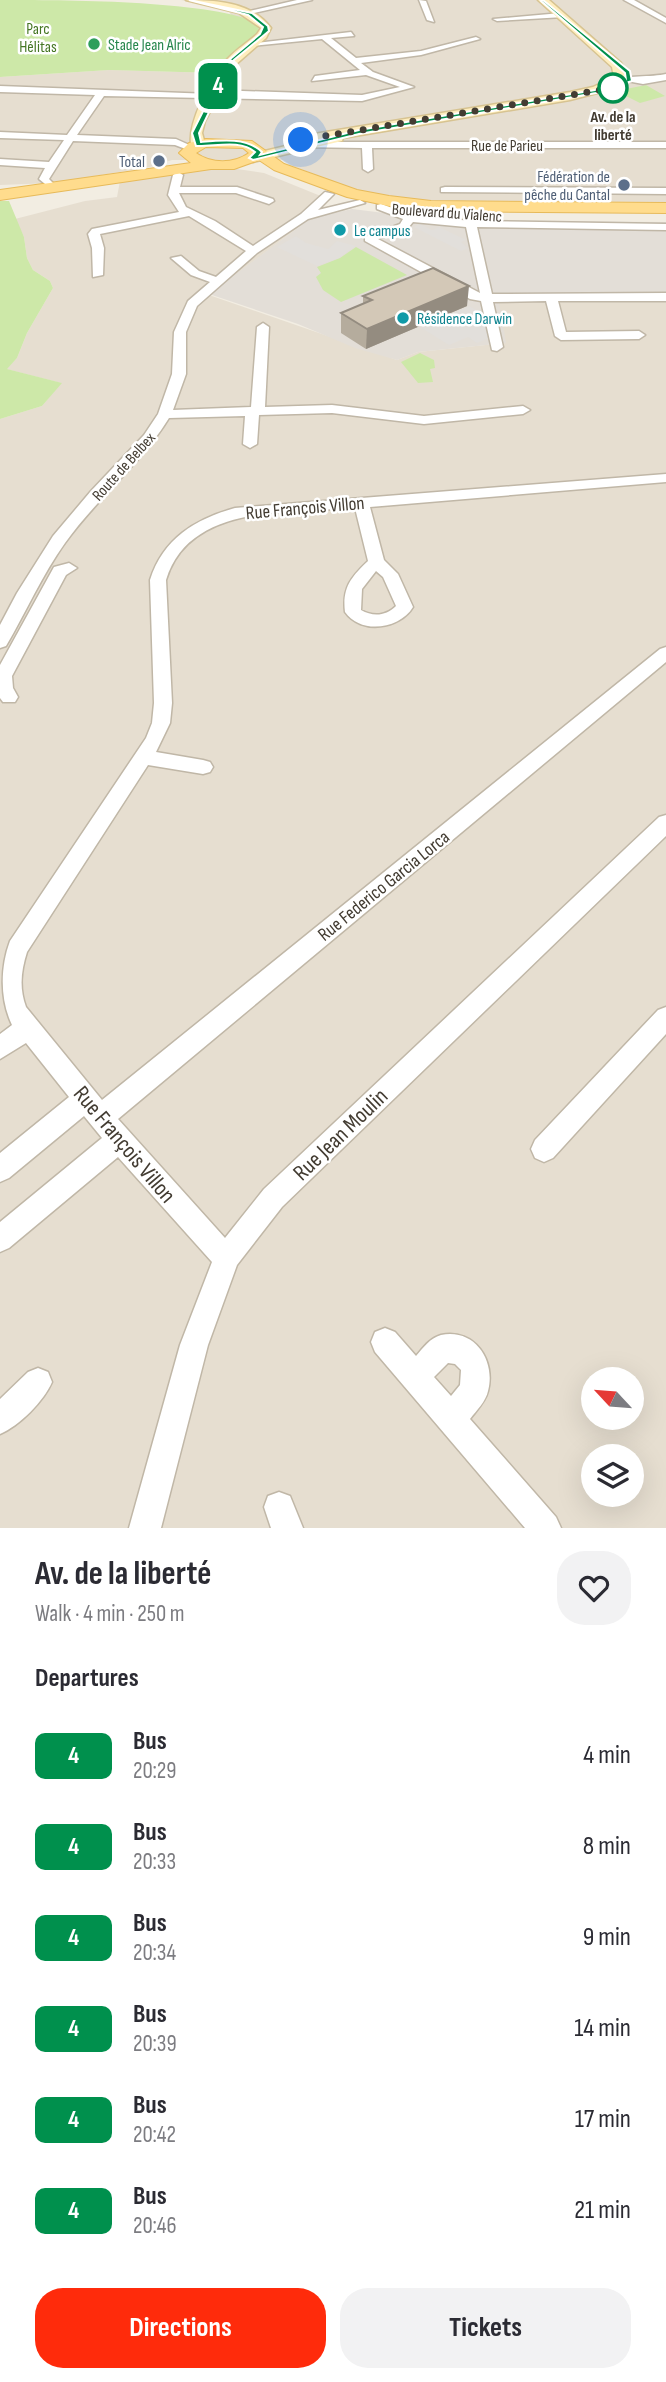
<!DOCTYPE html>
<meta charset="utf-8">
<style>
:root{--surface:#fff;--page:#f2f2f3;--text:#2b2b33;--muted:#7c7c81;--accent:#ff2b0b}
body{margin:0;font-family:"Sofia Sans Condensed",sans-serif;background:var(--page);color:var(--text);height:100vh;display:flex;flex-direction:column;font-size:26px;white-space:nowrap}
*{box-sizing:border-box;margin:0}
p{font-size:23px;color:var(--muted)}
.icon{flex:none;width:38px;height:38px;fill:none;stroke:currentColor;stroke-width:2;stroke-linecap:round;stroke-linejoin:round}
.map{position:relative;height:1528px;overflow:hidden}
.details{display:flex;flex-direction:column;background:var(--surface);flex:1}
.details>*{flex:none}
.badge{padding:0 14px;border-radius:10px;font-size:24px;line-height:46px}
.needle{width:46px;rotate:296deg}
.tools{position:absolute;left:581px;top:1367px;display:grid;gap:14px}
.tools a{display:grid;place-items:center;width:63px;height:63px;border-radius:50%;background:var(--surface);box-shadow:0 7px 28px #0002;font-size:35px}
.you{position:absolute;width:35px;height:35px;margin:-18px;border:5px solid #fff;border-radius:50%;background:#1a73e8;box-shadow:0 0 0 10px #1a73e833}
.map>.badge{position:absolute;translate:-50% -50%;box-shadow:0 0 0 4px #fff}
h2{padding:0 35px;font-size:26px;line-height:63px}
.round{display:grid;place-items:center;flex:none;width:74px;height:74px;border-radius:28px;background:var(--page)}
.headline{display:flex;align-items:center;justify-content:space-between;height:119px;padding:0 35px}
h1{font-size:33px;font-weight:700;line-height:52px}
.primary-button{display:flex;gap:14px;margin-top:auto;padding:14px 35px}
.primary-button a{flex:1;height:80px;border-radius:28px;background:var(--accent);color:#fff;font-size:28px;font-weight:700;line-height:80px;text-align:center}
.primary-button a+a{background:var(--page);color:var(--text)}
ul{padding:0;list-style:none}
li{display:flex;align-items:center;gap:21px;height:91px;padding:0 35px}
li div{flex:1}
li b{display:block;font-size:26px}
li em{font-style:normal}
li .badge{min-width:77px;font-weight:700;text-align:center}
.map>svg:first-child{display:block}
.residential{fill:#e6ded0;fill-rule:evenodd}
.industrial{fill:#e3ded7}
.green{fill:#cde8a8}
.parking{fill:#e2dfdb}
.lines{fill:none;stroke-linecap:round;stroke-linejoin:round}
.street-casing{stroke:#c0b7a7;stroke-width:3}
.secondary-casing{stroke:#d7c391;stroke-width:3}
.primary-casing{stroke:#e7ba5a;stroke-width:2}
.street{fill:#fff;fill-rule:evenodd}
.secondary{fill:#ffeebe;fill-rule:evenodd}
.primary{fill:#ffdc8d;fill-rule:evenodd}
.wall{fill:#b5ac9d}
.shaded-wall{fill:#948c80}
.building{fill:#d3c8b7;stroke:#948c80;stroke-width:2}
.line{fill:#00904d;stroke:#fff;stroke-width:2}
.walk{stroke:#433c32;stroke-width:7;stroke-dasharray:0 12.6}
.leisure-dot{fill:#2e9e5b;stroke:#fff;stroke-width:2.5}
.stop-dot{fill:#fff;stroke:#00904d;stroke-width:3.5}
.service-dot{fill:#5c6f8a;stroke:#fff;stroke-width:2.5}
.culture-dot{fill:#0f9aa8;stroke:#fff;stroke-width:2.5}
.labels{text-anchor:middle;stroke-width:5;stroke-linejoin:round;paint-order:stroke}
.far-park-label{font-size:16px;fill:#457624;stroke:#fff}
.far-leisure-label{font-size:16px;fill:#27864d;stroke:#fff;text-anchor:start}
.far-stop-label{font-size:16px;font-weight:bold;fill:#433c32;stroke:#fff}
.far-street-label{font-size:16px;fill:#433c32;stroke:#fff}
.far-service-label{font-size:16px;fill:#4e5e75;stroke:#fff;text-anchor:end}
.far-culture-label{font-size:16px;fill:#0d838f;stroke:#fff;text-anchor:start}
.street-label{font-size:19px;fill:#433c32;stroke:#fff}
.near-street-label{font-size:23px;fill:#433c32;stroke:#fff}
</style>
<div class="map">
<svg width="666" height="1528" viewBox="0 0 666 1528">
<rect width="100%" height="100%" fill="#f2ede2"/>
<path class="residential" d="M181 0H666V202L410 200 362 193 293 166 283 160H172L150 167 52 183 0 185V77L109 70 217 73 221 64 248 42 228 10Z
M212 169H237L264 173 328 199 311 218 209 295 397 360 418 352 505 343 497 295 666 300V1528H0V419L42 406 61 383 6 369 17 358 27 333 53 288 50 281 33 270 27 258 24 237 15 219 85 201 117 197 120 181ZM593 1379H632V1418H593ZM593 1456H632V1494H593Z"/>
<path class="industrial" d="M352 209 449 221 666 222V300L498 296 506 343 418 352 397 360 355 348 298 324 209 294 311 218Z"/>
<path class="green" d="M0 0C63 0 208 0 258 23L259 32 221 64 217 73 109 70 0 77Z
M646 85 665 96 640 103 616 91Z
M0 201H9L24 237 27 258 33 270 50 281 53 288 27 333 17 358 7 369 62 383 42 406 0 419Z
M356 247 407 275 341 302 323 290 316 277 321 273 317 267 340 258Z
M420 353 434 360 435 368 430 369 433 382 418 383 401 362Z"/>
<path class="parking" d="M420 224 432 230 439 227 466 240 461 242 468 248 461 251 414 227Z
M296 236 306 243 328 249 337 241 356 246 339 258 317 266 277 247Z
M469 306 486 315 491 337 477 343 468 337 449 345 420 327Z"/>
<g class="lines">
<g class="street-casing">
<path id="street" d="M297 0H312L245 15 241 13Z
M419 0 426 1 434 22 427 20Z
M624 0H634L666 18V23Z
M561 13 564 17 497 21 493 19Z
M351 32 354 36 331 38 356 58 421 51 476 37 480 39 421 55 361 63 373 72 414 87 362 101 104 96 77 135 176 139 196 148 191 151 175 145 73 141 49 179 55 185 50 188 39 179 45 168 0 165V159L49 162 64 140 0 138V132L67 135 95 95 0 92V86L211 94 215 90 362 95 400 87 366 75 312 81 315 76 360 70 322 39 252 46 248 44Z
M666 74V80L643 84 616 79C623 76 653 77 666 74Z
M301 142H666V148H372L373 169 368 172 363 169 362 148 298 147V143Z
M178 172 183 175 180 187H237L273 199 274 201 269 204 236 193H179L186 207 215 221 253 246 301 214 325 192 334 194 318 210 360 200 365 203 308 219 257 253 197 306 186 332V374L173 410 251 407 257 327 263 323 269 327 265 407 332 405 424 416 523 406 530 410 523 414 424 424 332 413 259 415 257 444 250 448 243 444 245 416 169 418C141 464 97 498 65 543 42 575 26 612 6 646L0 648V625L17 593 53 536 91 491 144 435 158 414 172 374 174 332 188 301 210 282 191 275 171 258 181 256 199 271 216 277 246 251 189 216 100 234 104 248 103 275 93 277 92 248 88 234 92 229 179 212 168 195 173 175Z
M445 187 666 188V194L441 192V188Z
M381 204 412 215 471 221 666 224V230L477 227 492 294 666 293V301H558L566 332 639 331 645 335 639 339 561 340 555 336 546 301 493 302 503 347 497 351 492 350 481 301 470 299 365 241V237L400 224 403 219 377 209V205ZM413 222 466 227 480 293 378 239 408 228Z
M666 474V482L370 507 384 560 398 574 413 607C400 629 361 635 345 612 342 588 351 577 368 561L355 508C290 513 189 503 166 580L172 703 170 723 156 752 203 760 210 762 213 767 210 772 203 774 148 765 27 952C21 971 19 988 26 1007L102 1100 660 649 666 647V662L118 1119 225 1238 264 1189 659 817 666 815V836L282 1207 237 1265 208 1345 161 1528H129L180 1345 212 1262 118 1157 9 1248 0 1252V1222L102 1138 84 1116 9 1178 0 1182V1153L69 1097 26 1043 0 1059V1034L12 1025C0 1000 0 968 10 941L146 738 152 723 154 703 150 580C163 539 195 519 235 508ZM376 571 383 577 396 606C386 616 373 617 361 610L362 589Z
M69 563 77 568 66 575 12 676 13 688 18 697 15 702H3L0 698V665L54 567Z
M666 1007V1034L553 1158 544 1162 535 1158 531 1149 535 1140 658 1010Z
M385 1328 395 1332 416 1356C423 1348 430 1338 441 1335 475 1328 496 1361 488 1391 486 1401 477 1410 470 1419L556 1517 561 1528H525L375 1352 371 1342 375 1332ZM448 1363 455 1364 461 1370 460 1385 451 1396 434 1377Z
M38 1368 48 1372 52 1382C44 1401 19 1426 0 1434V1399L28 1372Z
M279 1492 290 1496 303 1528H271L264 1507 268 1496Z"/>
</g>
<g class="secondary-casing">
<path id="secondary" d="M186 0C216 0 252 2 271 28L266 38 234 66 205 121 202 133 205 144 198 148 191 144C188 122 210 81 224 63 232 52 247 43 257 34L261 28 239 13Z
M538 0H549L621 63 627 72 624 82 601 92 570 100 343 138 342 141 253 162 246 158 248 155 315 139V134L320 133 570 92 593 87 614 77 612 67Z"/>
</g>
<g class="primary-casing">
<path id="primary" d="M206 139 252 141 284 164 357 190 389 196 431 201 666 203V213L431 211 389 206 347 197 274 170 259 160 234 169H211L0 200V190L191 163 179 153 189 143ZM206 147 243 148 249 153C233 164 212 164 196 153Z"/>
</g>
<use href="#street" class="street"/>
<use href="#secondary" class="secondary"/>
<use href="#primary" class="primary"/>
</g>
<path class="wall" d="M363 296 467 306 366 349 341 333V313L363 304Z"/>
<path class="shaded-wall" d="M469 286 467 306 366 349 367 329Z"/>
<path class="building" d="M433 268 469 286 367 329 341 313 372 300 363 296Z"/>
<path class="line" d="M189 0 252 13 268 26 269 31 234 60 199 133 201 142C221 140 247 137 262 152L260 155 359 130 595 90 626 80 625 73 541 1 543 0 630 71 632 81 596 93 359 134 253 160 249 158 255 152C240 139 214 147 196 146L192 133 229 60 260 34 263 27 248 15Z"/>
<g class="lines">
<path class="walk" d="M301 140 613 88"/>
</g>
<circle class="leisure-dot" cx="94" cy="44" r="7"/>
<circle class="stop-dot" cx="613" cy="88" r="14"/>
<g class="service-dot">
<circle cx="159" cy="161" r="7"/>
<circle cx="624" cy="185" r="7"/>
</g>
<g class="culture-dot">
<circle cx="340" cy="230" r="7"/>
<circle cx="403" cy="318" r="7"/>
</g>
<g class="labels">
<g class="far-park-label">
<text x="38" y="34">Parc<tspan x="38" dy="18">Hélitas</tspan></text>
</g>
<g class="far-leisure-label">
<text x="108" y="50">Stade Jean Alric</text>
</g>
<g class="far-stop-label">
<text x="613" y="122">Av. de la<tspan x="613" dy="18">liberté</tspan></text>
</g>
<g class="far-street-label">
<text x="507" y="151">Rue de Parieu</text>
<text transform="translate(447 212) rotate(4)" y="6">Boulevard du Vialenc</text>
<text transform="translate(123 466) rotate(-48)" y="6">Route de Belbex</text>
</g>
<g class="far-service-label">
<text x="145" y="167">Total</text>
<text x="610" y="182">Fédération de<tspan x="610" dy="18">pêche du Cantal</tspan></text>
</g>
<g class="far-culture-label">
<text x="354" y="236">Le campus</text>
<text x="417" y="324">Résidence Darwin</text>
</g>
<g class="street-label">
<text transform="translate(305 507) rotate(-5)" y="7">Rue François Villon</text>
<text transform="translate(383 885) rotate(-39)" y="7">Rue Federico Garcia Lorca</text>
</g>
<g class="near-street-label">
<text transform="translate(340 1134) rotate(-44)" y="8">Rue Jean Moulin</text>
<text transform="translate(125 1144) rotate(50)" y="8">Rue François Villon</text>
</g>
</g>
</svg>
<div class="tools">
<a><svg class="needle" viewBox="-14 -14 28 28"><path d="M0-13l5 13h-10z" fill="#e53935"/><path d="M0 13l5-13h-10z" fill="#7c7c81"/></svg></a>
<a><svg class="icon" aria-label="layers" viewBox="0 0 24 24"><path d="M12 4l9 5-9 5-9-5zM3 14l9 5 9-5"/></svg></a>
</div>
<div class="you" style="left:301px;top:140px"></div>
<b class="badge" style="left:218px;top:86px;background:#00904d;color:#fff">4</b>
</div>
<section class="details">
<div class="headline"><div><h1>Av. de la liberté</h1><p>Walk · 4 min · 250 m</p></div><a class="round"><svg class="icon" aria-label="heart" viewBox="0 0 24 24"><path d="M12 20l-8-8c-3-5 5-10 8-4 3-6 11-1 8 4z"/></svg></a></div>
<h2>Departures</h2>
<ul>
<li><span class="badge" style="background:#00904d;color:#fff">4</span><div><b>Bus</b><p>20:29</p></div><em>4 min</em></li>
<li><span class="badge" style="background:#00904d;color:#fff">4</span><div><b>Bus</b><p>20:33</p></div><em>8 min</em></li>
<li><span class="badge" style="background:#00904d;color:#fff">4</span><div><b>Bus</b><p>20:34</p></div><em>9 min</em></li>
<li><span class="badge" style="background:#00904d;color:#fff">4</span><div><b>Bus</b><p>20:39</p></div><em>14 min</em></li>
<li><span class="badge" style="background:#00904d;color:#fff">4</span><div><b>Bus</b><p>20:42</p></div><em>17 min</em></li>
<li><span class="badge" style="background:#00904d;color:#fff">4</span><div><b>Bus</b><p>20:46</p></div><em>21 min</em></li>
</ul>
<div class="primary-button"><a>Directions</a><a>Tickets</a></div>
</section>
